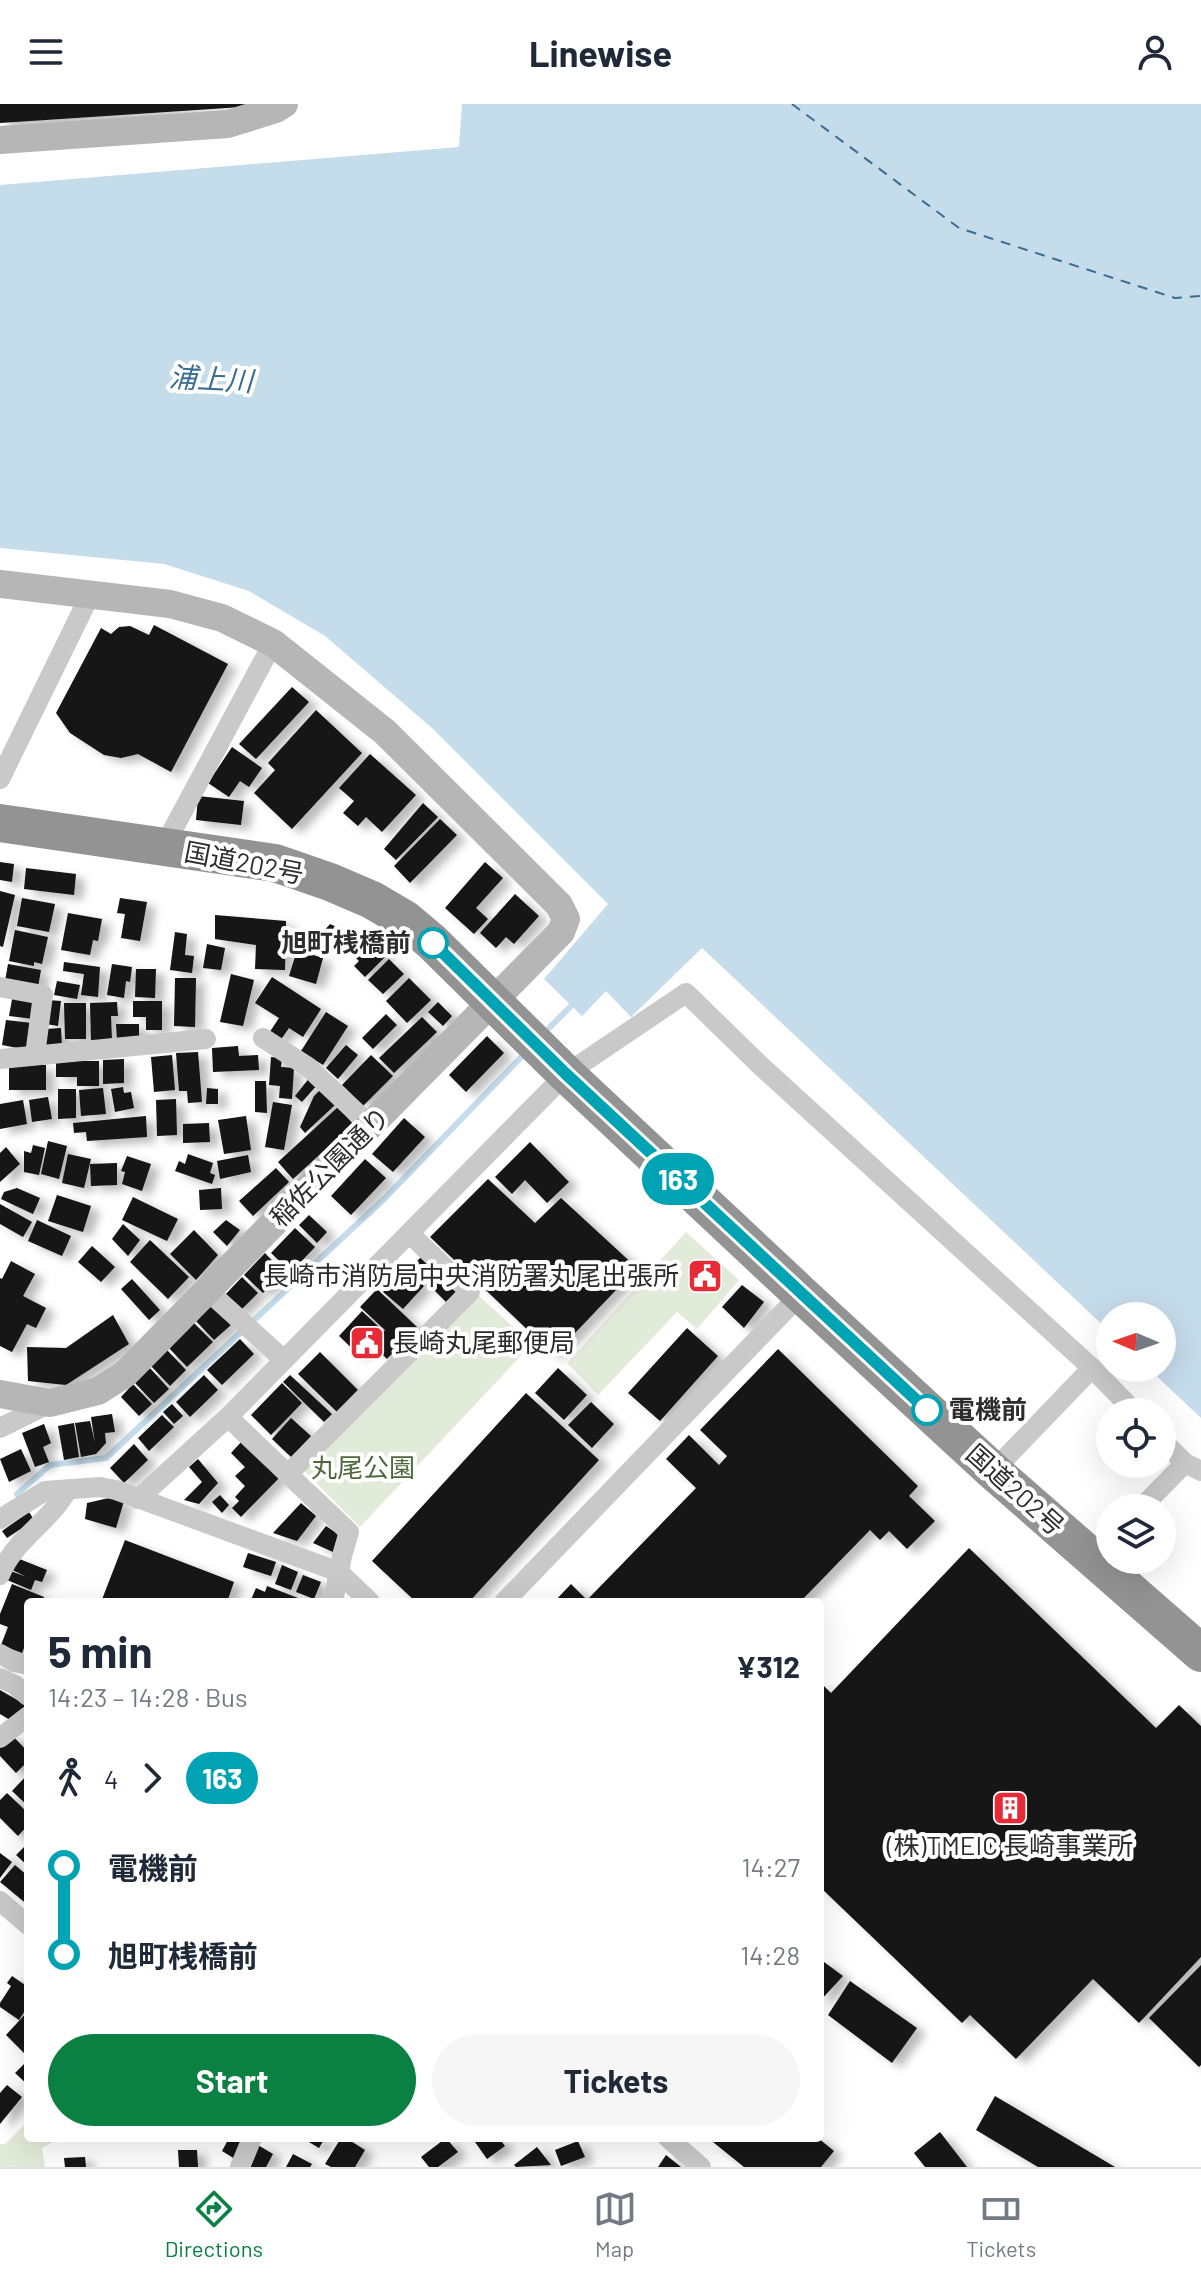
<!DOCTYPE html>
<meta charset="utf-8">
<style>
:root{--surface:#fff;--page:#f6f6f7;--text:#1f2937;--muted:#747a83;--line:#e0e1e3;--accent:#0b8043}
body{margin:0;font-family:Barlow,"Noto Sans JP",sans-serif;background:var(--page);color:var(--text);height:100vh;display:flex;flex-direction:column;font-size:30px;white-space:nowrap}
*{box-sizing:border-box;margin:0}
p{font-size:26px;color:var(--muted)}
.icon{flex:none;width:44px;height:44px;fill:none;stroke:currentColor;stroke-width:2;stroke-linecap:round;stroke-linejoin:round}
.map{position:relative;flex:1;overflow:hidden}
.sheet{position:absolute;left:24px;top:1494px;width:800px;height:544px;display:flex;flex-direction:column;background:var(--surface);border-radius:8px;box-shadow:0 8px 32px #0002}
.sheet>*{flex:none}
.badge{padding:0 16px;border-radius:26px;font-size:28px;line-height:52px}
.needle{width:52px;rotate:272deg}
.buttons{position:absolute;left:1096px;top:1198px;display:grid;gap:16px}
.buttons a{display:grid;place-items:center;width:80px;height:80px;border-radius:50%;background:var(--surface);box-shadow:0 8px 32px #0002;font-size:40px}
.map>.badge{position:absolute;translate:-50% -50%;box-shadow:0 0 0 4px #fff}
.legs{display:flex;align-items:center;gap:12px;height:88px;padding:0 24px;font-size:26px}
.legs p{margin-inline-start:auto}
.headline{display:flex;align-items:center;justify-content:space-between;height:136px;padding:0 24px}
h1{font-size:44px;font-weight:700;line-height:60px}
.cta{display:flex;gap:16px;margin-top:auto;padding:16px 24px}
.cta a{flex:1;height:92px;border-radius:48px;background:var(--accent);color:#fff;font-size:32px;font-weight:700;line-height:92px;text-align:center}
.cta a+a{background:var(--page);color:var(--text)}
ul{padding:0 24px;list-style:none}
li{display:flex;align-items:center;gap:28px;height:88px;font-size:30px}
li i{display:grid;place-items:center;width:12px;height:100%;margin:0 10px;background:currentColor}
li i::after{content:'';width:20px;height:20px;margin:-10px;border:6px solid;border-radius:50%;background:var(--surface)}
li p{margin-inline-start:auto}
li:first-child i{background:linear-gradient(#0000 50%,currentColor 0)}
li:last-child i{background:linear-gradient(currentColor 50%,#0000 0)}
header{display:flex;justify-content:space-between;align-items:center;height:104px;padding:0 24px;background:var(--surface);font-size:36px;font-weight:700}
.dock{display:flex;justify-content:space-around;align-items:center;height:112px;border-top:2px solid var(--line);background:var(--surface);font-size:22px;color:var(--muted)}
.dock a{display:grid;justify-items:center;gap:4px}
.dock .selected{color:var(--accent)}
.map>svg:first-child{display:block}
.green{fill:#e2ead9}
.water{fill:#c5dceb}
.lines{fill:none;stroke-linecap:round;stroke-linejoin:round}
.stream{stroke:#c5dceb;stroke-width:6}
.ferry{stroke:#3a6d8f;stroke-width:2;stroke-dasharray:10 8;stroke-linecap:butt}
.building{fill:#131313;filter:url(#shadow)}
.street{stroke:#c9c9c9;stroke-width:20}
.secondary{stroke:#b6b6b6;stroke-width:28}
.highway{stroke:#939393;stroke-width:38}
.line-1-casing{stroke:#fff;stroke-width:18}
.line-1{stroke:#00a3b4;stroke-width:12}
.stop-1-dot{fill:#fff;stroke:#00a3b4;stroke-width:4}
.labels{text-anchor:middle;stroke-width:8;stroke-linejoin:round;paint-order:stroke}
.street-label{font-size:26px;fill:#2c2c2c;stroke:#fff}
.stop-label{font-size:26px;font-weight:bold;fill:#2c2c2c;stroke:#fff;text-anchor:end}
.poi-label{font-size:26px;fill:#2c2c2c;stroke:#fff;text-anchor:end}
.park-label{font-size:26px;fill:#4f683a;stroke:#fff}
.water-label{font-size:28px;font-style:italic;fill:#3a6d8f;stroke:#fff}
</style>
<header><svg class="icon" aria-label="menu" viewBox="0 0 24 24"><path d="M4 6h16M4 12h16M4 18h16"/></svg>Linewise<svg class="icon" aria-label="person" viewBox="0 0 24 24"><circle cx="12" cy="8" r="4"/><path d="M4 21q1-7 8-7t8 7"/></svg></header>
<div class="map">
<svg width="1201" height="2063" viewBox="0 0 1201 2063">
<defs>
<filter id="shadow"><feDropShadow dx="9" dy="5" stdDeviation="4" flood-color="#0004"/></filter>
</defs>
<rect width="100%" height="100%" fill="#fff"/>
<path class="green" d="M686 1128 739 1176 697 1225 677 1208 598 1291 567 1259Z
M478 1191 532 1240 360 1423 304 1367Z
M28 2017V2034H60L42 2044 45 2063H0V2040H5Z"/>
<path class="water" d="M462 0H1201V1314L1148 1264H1162V1212H1110V1228L702 844 631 913 606 887 582 912 544 875 608 800 432 624 325 532 249 487 164 460 0 444V81L459 43Z"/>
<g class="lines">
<path class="stream" d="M542 931 571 902
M17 1390 50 1361 106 1354 385 1094 526 948"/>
<path class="ferry" d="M792 0 959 124 1175 194 1201 192"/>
</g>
<path class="building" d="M0 0H257V2L0 19Z
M154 521 228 560 171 668 138 650 121 654 104 651 70 629 56 609 101 524 111 530 119 523 130 522 149 531Z
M292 583 309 598 256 655 239 640Z
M316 606 362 649 292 725 254 689 275 666 268 659Z
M232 643 262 664 249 683 240 677 229 693 208 679Z
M370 650 416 691 382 728 366 713 358 722 343 709 354 697 339 684Z
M198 692 244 697 241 721 196 716Z
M423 699 438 713 396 756 384 745Z
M440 715 457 731 410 779 394 762Z
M0 758 14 760 12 778 0 776Z
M485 758 503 774 476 804 488 815 474 830 445 804Z
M26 764 76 770 74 791 24 785Z
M0 787 15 791 3 843 0 842Z
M515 790 539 812 514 840 506 833 496 844 480 829Z
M22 794 55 800 49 828 17 822Z
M120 794 147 798 140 837 121 834 125 810 117 809Z
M68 809 102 815 98 837 93 836 90 851 61 846Z
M215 811 286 817 285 866 255 865 256 841 215 835Z
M330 820 354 831 341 844 324 827Z
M15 826 48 833 42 860 34 858V862L9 857Z
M175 828 187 830 185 851 194 852 192 869 170 866Z
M358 835 370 846 375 841 386 852 365 873 354 862 359 857 348 846Z
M207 840 225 844 221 866 203 864Z
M297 846 323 854 316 880 289 872Z
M389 855 404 870 383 890 368 876Z
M64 858 100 863 98 893 81 891 84 870 63 867Z
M8 860 41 866 38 883 5 877Z
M112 860 132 863 130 878 126 877 124 894 107 891Z
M136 865H156L155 894 135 893Z
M231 870 254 876 243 922 220 918Z
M272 873 321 905 303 933 289 924 280 937 269 929 279 914 255 899Z
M175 874H196L195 923 174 922Z
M409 874 431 896 407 919 386 897Z
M57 877 80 881 77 895 54 891Z
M13 890 36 894 34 915 9 912Z
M48 896 61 897 58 922 46 920Z
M133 897H162V926H146V913H133Z
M117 898 118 912H111L112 937H91L90 899Z
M438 898 452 912 443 922 428 908Z
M64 899H86V935H65Z
M326 908 348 922 323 961 301 947Z
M386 910 397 921 373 945 362 934Z
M422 913 437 928 394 969 379 954Z
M6 916 32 919 28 946 2 941Z
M116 920H139V936H117Z
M61 924 62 942 46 943 45 925Z
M487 932 504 949 466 988 449 971Z
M346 941 358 951 338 975 326 964Z
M238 942 239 952 258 951 259 966 213 968 212 944Z
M198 948 202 998 188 999 187 987H179L176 949Z
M172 951 175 986 154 988 151 953Z
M371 951 393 972 363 1002 342 981Z
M271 953 282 954 281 963 294 964 292 995 279 994 280 982 269 981Z
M124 955V979L103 980V956Z
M56 957H99V982H77V973H56Z
M9 961H46V986H9Z
M310 973 318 980 302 998 295 992Z
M255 977H266L267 1009 255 1008Z
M123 983 124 989 131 988 134 1004 115 1008 111 985Z
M103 984 106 1010 81 1012 79 986Z
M207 984 218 985V1000H206Z
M58 985H76V1014L58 1015Z
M321 985 335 1001 305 1029 300 1023 314 992Z
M48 993 52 1015 32 1018 29 996Z
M176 995 177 1031 157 1032 156 996Z
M23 996 27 1020 0 1025V1000Z
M273 998 292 1001 284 1046 265 1043Z
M338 1003 353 1020 293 1075 278 1058Z
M146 1012 147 1033 87 1037 86 1028 74 1029 73 1019Z
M246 1012 251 1046 224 1050 218 1016Z
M404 1014 425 1033 393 1068 372 1050Z
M209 1019 210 1038 183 1039V1020Z
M48 1037 67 1042 59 1075 41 1070Z
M530 1038 569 1078 547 1099 525 1076 512 1090 495 1073Z
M33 1041 45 1044 39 1071 24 1068V1047L31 1049Z
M6 1043 20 1060 0 1078V1049Z
M68 1050 91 1055 84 1084 62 1079Z
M188 1050 213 1059 210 1069 215 1071 212 1080 175 1067 179 1057 185 1060Z
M248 1051 251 1068 220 1075 217 1057Z
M127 1052 151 1060 142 1087 122 1080 125 1068 121 1067Z
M365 1055 386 1074 351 1111 331 1092Z
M117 1059V1081L91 1082 90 1060Z
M276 1064 289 1078 253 1112 239 1097Z
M488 1075 535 1119 561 1094 637 1164 554 1251 430 1133Z
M17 1084 40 1094 33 1110 1 1095 4 1088Z
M221 1084 222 1105 200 1106 199 1086Z
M57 1091 91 1102 83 1128 48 1117Z
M133 1093 178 1115 167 1137 122 1116Z
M0 1100 32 1118 23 1133 0 1120Z
M309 1111 327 1128 317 1139 299 1121Z
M37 1116 71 1132 62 1152 28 1137Z
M226 1116 240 1126 227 1142 213 1128Z
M123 1120 140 1136 128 1152 112 1135Z
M295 1124 315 1143 291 1168 271 1149Z
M194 1126 218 1151 196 1176 170 1150Z
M150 1136 189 1173 168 1195 130 1158Z
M92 1142 115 1163 101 1178 78 1158Z
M265 1149 283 1168 263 1189 244 1171Z
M424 1150 459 1184 446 1198 411 1163Z
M11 1157 35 1170 23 1192 46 1204 36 1224 27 1220 12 1248 0 1242V1174L2 1175Z
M405 1164 424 1182 403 1205 383 1188Z
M242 1173 258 1189 238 1209 223 1193Z
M132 1175 160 1206 149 1216 121 1185Z
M742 1181 764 1198 744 1224 722 1203Z
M377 1185 417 1223 387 1255 372 1240 385 1226 360 1203Z
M211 1201 231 1221 214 1236 195 1216Z
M362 1207 382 1226 359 1251 339 1232Z
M113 1211 129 1240 66 1281 28 1277 27 1243 66 1244Z
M194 1219 213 1238 187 1263 169 1244Z
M687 1224 718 1252 660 1317 628 1289Z
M240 1235 254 1250 222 1281 207 1266Z
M778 1245 918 1382 909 1392 935 1417 907 1445 889 1427 880 1436 870 1426 800 1498H554L571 1480 587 1496 696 1384 666 1355 689 1331 719 1361 727 1352 700 1326Z
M167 1246 186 1266 170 1282 151 1262Z
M320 1248 358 1286 337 1308 298 1270Z
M150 1264 169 1285 154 1299 135 1279Z
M558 1264 587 1291 564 1316 535 1289Z
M204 1271 218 1286 190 1313 176 1298Z
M290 1271 332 1310 324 1318 283 1278Z
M282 1279 302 1299 271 1331 251 1311Z
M133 1280 152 1300 139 1312 121 1293Z
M526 1289 599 1356 469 1498H416L372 1457Z
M591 1298 614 1320 592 1344 568 1321Z
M172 1300 183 1312 174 1320 163 1308Z
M112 1310 115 1328 105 1329 106 1339 96 1350 81 1353 75 1319 90 1317 95 1339 91 1313Z
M162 1311 174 1323 149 1347 138 1334Z
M291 1314 311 1332 291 1353 272 1335Z
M74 1319 79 1353 64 1356 58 1322Z
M44 1320 51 1339 43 1343 49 1358 35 1363 22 1329Z
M243 1336 280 1373 241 1413 232 1404 239 1397 235 1393 245 1382 235 1372 245 1363 231 1349Z
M134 1340 148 1356 124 1379 110 1364Z
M21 1345 31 1367 9 1378 0 1355Z
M198 1355 218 1379 199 1400 184 1396 202 1378 189 1363Z
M220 1391 229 1401 222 1409 212 1398Z
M113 1393 124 1397 116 1424 85 1415 87 1399Z
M301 1399 316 1412 297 1437 273 1429Z
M29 1408 34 1416 7 1434 2 1427Z
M326 1422 338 1430 333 1448 313 1439Z
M125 1436 234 1478 227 1498H101Z
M969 1444 1156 1624 1179 1601 1201 1622V1853L1139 1919 1093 1875 1016 1955 970 1911 962 1919 820 1783V1578L831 1589Z
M248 1449 276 1458 271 1472 243 1463Z
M17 1454 47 1466 42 1478 35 1476 31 1486 7 1476 11 1467 27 1473 12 1466Z
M282 1461 298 1468 291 1486 275 1480Z
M303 1471 321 1478 314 1495 296 1488Z
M12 1480 44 1493 42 1498H28V1534L22 1549 1 1541 8 1523 0 1520V1510Z
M267 1482 298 1494 296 1498H250L256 1484 265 1488Z
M0 1586 26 1601 15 1619 0 1610Z
M11 1630 28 1648V1657L16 1669 0 1652V1641Z
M28 1670V1702L12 1687Z
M7 1689 28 1709V1721L18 1732 0 1714V1696Z
M28 1739V1762L16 1751Z
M0 1749 12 1758 0 1774Z
M15 1761 28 1772V1801L0 1778Z
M820 1855 843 1872 820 1897Z
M1201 1861V1961L1199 1963 1149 1914Z
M12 1872 28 1883V1902L19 1916 0 1903V1899L11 1882 7 1879Z
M850 1877 917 1924 892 1959 828 1911Z
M28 1907V1949L26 1951 6 1931Z
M28 1956V1981L15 1969Z
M7 1981 22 1993 0 2020V1989Z
M995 1992 1115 2063H1038L976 2026Z
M940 2028 967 2063H925L914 2049Z
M229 2034H246L235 2055 222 2047Z
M302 2034H325L319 2044Z
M341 2034H346L365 2046 355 2063H331L325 2060Z
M446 2034 458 2048 438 2063H429L421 2053Z
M480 2034H499L505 2042 487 2055 475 2038Z
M708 2034H818L834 2047 821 2063H744Z
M578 2037 585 2053 561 2062 555 2046Z
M258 2041 273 2050 266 2063H246Z
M537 2043 551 2061 516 2063 514 2061Z
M178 2046H197L198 2063H179Z
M293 2050 312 2060 310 2063H286Z
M666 2051 681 2063H658Z
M85 2053 86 2063H65L64 2054Z"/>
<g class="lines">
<path class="street" d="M0 675 90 491
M163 744 273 539
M0 883 43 891 35 951
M263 934 308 963 371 1022
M0 955 206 935
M208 1187 284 1256 566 970 686 889 762 963 1092 1264 1135 1308
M228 1313 349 1428 342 1452 333 1498
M0 1324 50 1299
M1162 1336 1185 1359 1201 1367
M993 1367 1092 1264
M289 1369 470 1188 409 1129
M138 1395 228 1313 284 1256
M1141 1404 1185 1359
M0 1415 45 1387 100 1383 116 1386 339 1468 370 1498
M1093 1455 1110 1437
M0 1471C14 1436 50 1418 68 1385
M504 1498 801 1190
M0 1550 14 1558 28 1561
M0 1574 15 1581 28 1592
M0 1634 28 1612
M0 1797 28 1821
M668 2034 701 2063
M240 2063 252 2034"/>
<path class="secondary" d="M0 36 228 20 276 5 284 0
M0 480 170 500 222 514 273 539 385 628 559 801 566 815 561 828 125 1270 98 1287 50 1299 0 1290"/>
<path class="highway" d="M0 719 275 759 330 778 372 796 406 816 432 838 566 970 801 1190 993 1367 1201 1549"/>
</g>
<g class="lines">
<g class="line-1-casing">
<path id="line-1" d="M433 839 566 970 927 1306"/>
</g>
<use href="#line-1" class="line-1"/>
</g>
<defs>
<g id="civic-square" transform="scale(1.8)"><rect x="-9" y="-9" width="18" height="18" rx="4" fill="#e72b36" stroke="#fff"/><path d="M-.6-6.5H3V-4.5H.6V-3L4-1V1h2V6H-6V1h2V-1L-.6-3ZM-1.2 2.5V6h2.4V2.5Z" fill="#fff"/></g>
<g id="building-square" transform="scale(1.8)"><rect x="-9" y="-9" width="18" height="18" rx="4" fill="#e72b36" stroke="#fff"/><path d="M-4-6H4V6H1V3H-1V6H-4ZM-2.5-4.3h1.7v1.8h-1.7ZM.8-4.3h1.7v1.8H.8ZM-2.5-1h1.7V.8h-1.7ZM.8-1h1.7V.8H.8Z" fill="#fff"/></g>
</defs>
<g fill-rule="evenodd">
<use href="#civic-square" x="705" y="1172"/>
<use href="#civic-square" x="367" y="1239"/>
<use href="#building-square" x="1010" y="1704"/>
</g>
<g class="stop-1-dot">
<circle cx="433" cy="839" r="14"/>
<circle cx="927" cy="1306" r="14"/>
</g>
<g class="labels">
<g class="street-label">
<text transform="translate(244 759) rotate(11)" y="9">国道202号</text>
<text transform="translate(330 1063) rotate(-45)" y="9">稲佐公園通り</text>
<text transform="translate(1015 1386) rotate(42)" y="9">国道202号</text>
</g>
<g class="stop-label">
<text x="411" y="848">旭町桟橋前</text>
<text x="949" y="1315" text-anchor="start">電機前</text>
</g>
<g class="poi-label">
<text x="679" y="1181">長崎市消防局中央消防署丸尾出張所</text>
<text x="393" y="1248" text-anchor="start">長崎丸尾郵便局</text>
<text x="1010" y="1751" text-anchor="middle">(株)TMEIC 長崎事業所</text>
</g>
<g class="park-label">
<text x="363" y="1373">丸尾公園</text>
</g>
<g class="water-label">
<text transform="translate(211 275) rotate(3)" y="10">浦上川</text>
</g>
</g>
</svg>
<div class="buttons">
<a><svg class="needle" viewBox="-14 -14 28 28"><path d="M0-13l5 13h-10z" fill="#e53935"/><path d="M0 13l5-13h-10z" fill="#747a83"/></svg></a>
<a><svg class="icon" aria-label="locate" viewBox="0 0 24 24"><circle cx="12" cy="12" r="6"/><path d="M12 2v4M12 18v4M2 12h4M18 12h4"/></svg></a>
<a><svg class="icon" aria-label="layers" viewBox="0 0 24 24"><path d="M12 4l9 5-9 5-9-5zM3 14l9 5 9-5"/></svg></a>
</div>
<b class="badge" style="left:678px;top:1075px;background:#00a3b4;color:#fff">163</b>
<section class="sheet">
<div class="headline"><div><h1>5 min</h1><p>14:23 – 14:28 · Bus</p></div><b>¥312</b></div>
<div class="legs"><svg class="icon" aria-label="walk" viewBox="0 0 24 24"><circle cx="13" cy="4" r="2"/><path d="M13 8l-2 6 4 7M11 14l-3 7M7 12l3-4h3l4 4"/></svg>4<svg class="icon" aria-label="forward" viewBox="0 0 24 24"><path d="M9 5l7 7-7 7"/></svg><b class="badge" style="background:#00a3b4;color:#fff">163</b></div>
<ul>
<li><i style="color:#00a3b4"></i><b>電機前</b><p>14:27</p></li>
<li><i style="color:#00a3b4"></i><b>旭町桟橋前</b><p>14:28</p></li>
</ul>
<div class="cta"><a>Start</a><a>Tickets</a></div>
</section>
</div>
<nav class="dock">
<a class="selected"><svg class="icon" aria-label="directions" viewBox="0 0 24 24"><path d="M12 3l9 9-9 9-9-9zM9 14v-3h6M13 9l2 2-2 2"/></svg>Directions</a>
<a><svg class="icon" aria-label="map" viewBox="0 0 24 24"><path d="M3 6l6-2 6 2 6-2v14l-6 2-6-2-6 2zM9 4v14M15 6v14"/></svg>Map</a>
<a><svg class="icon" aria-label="tickets" viewBox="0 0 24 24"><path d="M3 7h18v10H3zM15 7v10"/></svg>Tickets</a>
</nav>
